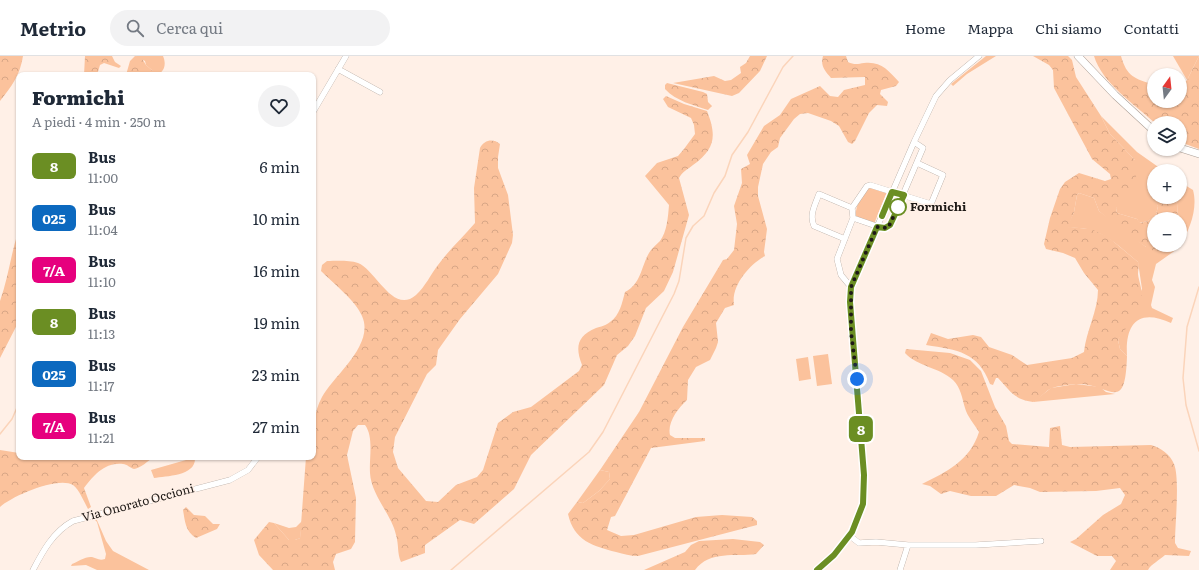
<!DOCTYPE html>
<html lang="it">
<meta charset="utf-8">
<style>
:root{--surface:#fff;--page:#f2f2f3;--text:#1f2937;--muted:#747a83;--line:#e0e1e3}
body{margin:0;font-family:Literata,serif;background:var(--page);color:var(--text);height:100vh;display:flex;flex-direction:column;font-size:15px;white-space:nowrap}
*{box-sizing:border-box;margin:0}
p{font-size:13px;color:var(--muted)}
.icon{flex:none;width:22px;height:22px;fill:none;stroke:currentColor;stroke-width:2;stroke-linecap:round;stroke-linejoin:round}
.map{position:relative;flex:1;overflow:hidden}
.side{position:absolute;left:16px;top:16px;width:300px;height:388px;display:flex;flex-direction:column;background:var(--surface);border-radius:8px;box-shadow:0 1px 3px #0004}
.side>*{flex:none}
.badge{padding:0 8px;border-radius:6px;font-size:14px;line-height:26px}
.needle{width:26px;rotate:15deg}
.controls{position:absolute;left:1147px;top:12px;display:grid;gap:8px}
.controls a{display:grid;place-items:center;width:40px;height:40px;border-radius:50%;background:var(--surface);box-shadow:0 1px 3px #0004;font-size:20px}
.you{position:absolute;width:20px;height:20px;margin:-10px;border:3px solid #fff;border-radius:50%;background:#1a73e8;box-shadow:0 0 0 6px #1a73e833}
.map>.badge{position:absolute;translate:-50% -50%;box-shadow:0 0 0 2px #fff}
.round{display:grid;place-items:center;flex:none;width:42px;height:42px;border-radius:21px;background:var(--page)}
.overview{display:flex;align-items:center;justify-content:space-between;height:68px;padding:0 16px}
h1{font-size:19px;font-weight:800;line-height:30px}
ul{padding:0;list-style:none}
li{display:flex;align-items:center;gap:12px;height:52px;padding:0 16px}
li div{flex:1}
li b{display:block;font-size:15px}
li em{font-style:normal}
li .badge{min-width:44px;font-weight:700;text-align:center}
header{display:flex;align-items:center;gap:24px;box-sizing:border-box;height:56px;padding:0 20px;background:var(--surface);border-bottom:1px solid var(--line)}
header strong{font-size:19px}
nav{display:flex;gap:22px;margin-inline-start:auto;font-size:14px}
.search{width:280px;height:36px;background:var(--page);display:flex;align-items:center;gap:10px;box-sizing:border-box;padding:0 14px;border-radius:22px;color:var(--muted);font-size:15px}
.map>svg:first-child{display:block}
.green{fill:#fbc29c}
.forest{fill:url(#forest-crowns)}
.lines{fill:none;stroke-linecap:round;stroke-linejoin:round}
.stream{stroke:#fbd4ba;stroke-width:1.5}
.minor-casing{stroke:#ada097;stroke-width:6}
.tertiary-casing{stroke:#ada097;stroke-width:8}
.minor{stroke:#fff;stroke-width:5.5}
.tertiary{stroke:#fff;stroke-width:7}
.line-casing{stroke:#fff;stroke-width:9}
.line{stroke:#6b8e23;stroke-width:6}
.walk{stroke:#1e1916;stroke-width:4;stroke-dasharray:0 7.2}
.stop-dot{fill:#fff;stroke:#6b8e23;stroke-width:2}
.labels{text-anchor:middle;stroke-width:3;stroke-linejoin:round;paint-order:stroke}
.stop-label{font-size:12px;font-weight:bold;fill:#1e1916;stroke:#fff0e7;text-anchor:start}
.street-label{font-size:12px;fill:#1e1916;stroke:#fff0e7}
</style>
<header>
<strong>Metrio</strong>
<div class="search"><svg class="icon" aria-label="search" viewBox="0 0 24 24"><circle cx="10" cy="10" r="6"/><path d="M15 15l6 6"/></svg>Cerca qui</div>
<nav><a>Home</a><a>Mappa</a><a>Chi siamo</a><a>Contatti</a></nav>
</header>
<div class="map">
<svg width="1199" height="514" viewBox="0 0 1199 514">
<defs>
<pattern id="forest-crowns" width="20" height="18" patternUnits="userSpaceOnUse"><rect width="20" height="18" fill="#fbc29c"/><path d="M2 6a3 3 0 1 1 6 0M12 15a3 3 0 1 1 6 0" fill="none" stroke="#d7a686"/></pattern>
</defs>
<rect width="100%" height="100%" fill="#fff0e7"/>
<path class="green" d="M135 0H163C167 9 164 19 153 19V15L146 9 145 5Z
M986 0H996L967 18 953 30 951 28Z
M1173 0H1199L1187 24Z
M1101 60 1137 96 1164 115H1154V130H1146L1158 150 1156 159 1148 165 1139 167 1137 163 1117 157 1116 152 1135 104 1110 78Z
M1180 126 1193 134C1198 152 1190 174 1180 189V163H1178L1177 147 1173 141H1180Z
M872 131 887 136 874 168 856 160C855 151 862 135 872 131Z
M1079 137 1094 142 1099 155 1146 191 1172 192 1170 189H1180L1173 196 1156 208 1152 224 1155 231 1151 249 1152 252 1173 262 1171 267C1138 252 1125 268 1127 300L1120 293 1118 284 1142 233 1138 206C1116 188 1100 170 1070 172L1067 171 1074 156 1077 139Z
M828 298 832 328 817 330 813 300Z
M808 301 811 323 799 325 796 303Z
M1076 328 1100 331 1106 336 1115 338 1033 346 1051 332Z
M193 402 195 403C195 420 166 420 154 422L151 414Z
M600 414 609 416 610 423 599 435 583 447 577 446Z
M93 462H96L106 485 113 495 149 514H97L86 509 71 510 72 508C77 506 86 500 92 501 96 502 99 505 105 503L106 498 97 466Z
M302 465 300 482 295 484H289L274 467 289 472 296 471Z"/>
<path class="forest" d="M0 0H23C20 19 12 30 0 45Z
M85 0H112L115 6 121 10 119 12 104 7 100 9 97 19H84Z
M135 0 141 1 146 9 153 15V19H126L130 5Z
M750 0H767L760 15 739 37 732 40 673 27 714 20 725 25 731 24 741 17 740 11 746 7Z
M823 0H846L848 6C854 9 858 8 864 7 881 5 888 14 899 26L896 30 881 34 880 38 888 46 887 50 877 49 869 57 855 85 852 88 848 86 839 70 831 65 808 57 800 58 794 63 780 82 778 91 771 96 763 108 758 131V140L767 173 764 196 765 200C749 209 731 230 734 249L725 252 716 267 718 286 716 292 710 304 696 311 688 324 687 344C678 352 667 367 670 379L675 382H705V385L651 392 615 460 611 461 607 474 621 480 634 479 696 461 722 459 752 461 757 465V469L638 500C630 500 624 498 616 496 593 490 574 485 568 458L577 446 583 447 599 435 610 423 609 416 600 414 639 356 683 271 723 204 727 203 734 194 737 168 734 150 742 127 741 113 750 108 747 99 764 70 780 59 791 43 820 30 830 40 838 41 844 34 865 29V21L831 22C825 15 820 10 823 0Z
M1033 0H1068L1072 4 1076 21 1101 60 1110 78 1135 104 1137 111 1135 131 1116 152 1117 157 1137 163 1140 167 1148 165 1156 159 1158 150 1144 133 1146 130H1154V141H1173L1177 147 1178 163H1154V189H1170L1172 192 1169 198 1162 199 1146 191 1122 175 1099 155 1094 142 1079 137 1077 139 1074 156 1068 171 1091 173 1108 181 1138 206C1140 210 1138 213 1138 218 1139 227 1144 237 1141 246 1138 260 1125 272 1118 284L1120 293 1127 300C1125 361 1110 326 1075 328 1068 329 1056 330 1050 333 1044 336 1040 343 1033 346 1014 343 1011 336 998 322H996L993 329 990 328C978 296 958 294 926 289L931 277 948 283 973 279 981 281 989 291 1012 299 1027 309 1072 302 1084 296C1086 275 1098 255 1098 234L1084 217 1075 202 1063 197 1046 193 1044 188 1050 162 1060 133 1065 126 1079 117 1105 125 1111 123 1110 118 1092 103 1054 32 1053 14 1049 9Z
M1094 0H1121C1127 21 1134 22 1154 29V45H1180V31L1187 24 1199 0V93L1180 86V67H1155C1134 48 1102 27 1094 0Z
M667 27 703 36 707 38 708 46 712 50 708 54C693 49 676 45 665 33V29Z
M666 40 684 48 707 55C717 80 715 93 693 109 688 113 682 116 679 122L689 159 673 216 664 235 646 252 635 280 628 290 617 299 604 329 531 399 514 433 474 468 460 464 425 489V497L401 506C397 497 399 489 396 479 392 459 371 439 370 417 369 402 374 381 365 369H358L353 375 347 399 356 442 355 486 351 493 336 498 333 506 335 514H273L259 499 254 484 269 466 274 467 289 484H295L300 482 306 401H313C313 381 312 359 322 341 334 319 375 289 362 260 356 245 333 227 321 215L322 209 327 205C336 205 349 204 358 207 376 214 393 259 416 239 425 231 431 218 438 209 449 194 463 181 475 167L474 132 480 92C484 84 493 82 500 88L498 101V112L508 139 513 179 512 187 498 218 460 263 438 294 436 309 427 318 395 381 393 396 398 412 426 445 438 446 456 429 477 421 483 414 498 367 513 356 531 351 579 315 582 309C575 291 577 280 596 272 600 271 607 269 610 266 620 259 622 247 625 236 641 228 641 211 649 197 651 193 656 189 660 185 667 176 668 161 669 149L645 120 657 107 678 100 684 93 695 78 694 69 691 62 668 51 663 43Z
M19 173V265L0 302C0 291 0 253 0 245 8 223 11 197 19 173Z
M906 293 950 297 970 304 981 315 995 351 1006 370 1009 385 1012 388 1049 391 1050 372 1060 370 1062 389 1070 391 1151 389C1161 392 1170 398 1174 408 1180 422 1175 469 1175 487L1178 492 1191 495 1189 500 1165 499C1160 504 1151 508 1148 514H1110L1116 505 1112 500H1097L1070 486 1076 483 1103 459 1121 448 1125 439 1120 432 1096 435 1040 436 1030 432 1014 429 996 440H971L950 435 941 438 930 430 922 428C946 416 970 405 979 376 975 369 967 360 965 352 962 342 961 332 953 324 939 311 918 311 905 297Z
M0 394 19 397V401H153C150 404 139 413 134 413 130 412 127 408 123 408 105 406 94 419 84 432L91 451 88 453C84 446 79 433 73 429 58 420 12 440 0 451Z
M186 451 194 459 205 460 213 468H220L217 473 196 482C185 475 185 465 183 454Z
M733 483 760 486 764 489 756 498C735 501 710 494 695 514H644L685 496 691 489 699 485Z"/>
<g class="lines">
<path class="stream" d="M1199 231 1187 271 1183 322 1186 349 1199 395
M0 378 12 363 19 347
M451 514 589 396 603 376 674 238 679 225 686 182 693 170 704 160 714 137 725 120 732 99 748 76 783 11 793 0"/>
<g class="minor-casing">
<path id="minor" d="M338 13 380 36
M313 56 346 0
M853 162 852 152 867 130 870 129 931 148 943 119 917 107
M845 183 814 170C809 159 815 149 819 138L852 152
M851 231 841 219 837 203 853 162 885 173 890 169 923 92 914 86
M850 480 859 487 876 486 908 489H976L1041 485
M33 514C43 495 53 476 73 465L230 424 248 414 258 401
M817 514 834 499 852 476 861 455 864 440V419L858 329 851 276V231L914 86 936 40 950 24 979 0
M900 514 908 489"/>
</g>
<g class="tertiary-casing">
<path id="tertiary" d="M1078 0 1115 39 1154 75
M1180 92 1199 98"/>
</g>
<use href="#minor" class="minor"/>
<use href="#tertiary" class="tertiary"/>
</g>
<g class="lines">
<g class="line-casing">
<path id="line" d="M817 514 834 499 852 476 863 448 864 419 850 246 851 231 877 171 885 172 890 169 904 139 892 136 882 160"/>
</g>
<use href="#line" class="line"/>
<path class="walk" d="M857 323 851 276V231L877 171 888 172 898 151"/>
</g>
<circle class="stop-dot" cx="898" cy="151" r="8"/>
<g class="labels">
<g class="stop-label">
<text x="910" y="155">Formichi</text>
</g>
<g class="street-label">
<text transform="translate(138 447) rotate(-15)" y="4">Via Onorato Occioni</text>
</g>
</g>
</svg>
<div class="controls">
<a><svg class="needle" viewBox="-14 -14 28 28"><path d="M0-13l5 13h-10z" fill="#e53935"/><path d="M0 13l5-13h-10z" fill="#747a83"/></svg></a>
<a><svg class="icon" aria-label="layers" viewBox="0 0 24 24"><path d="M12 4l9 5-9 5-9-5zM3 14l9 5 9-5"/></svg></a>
<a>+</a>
<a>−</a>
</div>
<div class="you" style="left:857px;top:323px"></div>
<b class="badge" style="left:861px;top:373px;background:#6b8e23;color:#fff">8</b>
<section class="side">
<div class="overview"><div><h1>Formichi</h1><p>A piedi · 4 min · 250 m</p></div><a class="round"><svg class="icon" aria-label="heart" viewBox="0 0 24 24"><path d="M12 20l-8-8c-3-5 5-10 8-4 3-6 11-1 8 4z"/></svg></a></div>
<ul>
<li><span class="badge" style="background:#6b8e23;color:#fff">8</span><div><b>Bus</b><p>11:00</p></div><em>6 min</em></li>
<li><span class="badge" style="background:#0c69bf;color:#fff">025</span><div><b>Bus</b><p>11:04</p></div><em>10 min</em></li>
<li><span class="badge" style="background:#e6007e;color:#fff">7/A</span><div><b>Bus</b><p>11:10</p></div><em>16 min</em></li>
<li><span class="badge" style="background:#6b8e23;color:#fff">8</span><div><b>Bus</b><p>11:13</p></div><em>19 min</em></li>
<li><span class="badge" style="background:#0c69bf;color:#fff">025</span><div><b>Bus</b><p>11:17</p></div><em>23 min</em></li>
<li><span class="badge" style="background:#e6007e;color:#fff">7/A</span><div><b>Bus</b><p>11:21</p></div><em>27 min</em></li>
</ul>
</section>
</div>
